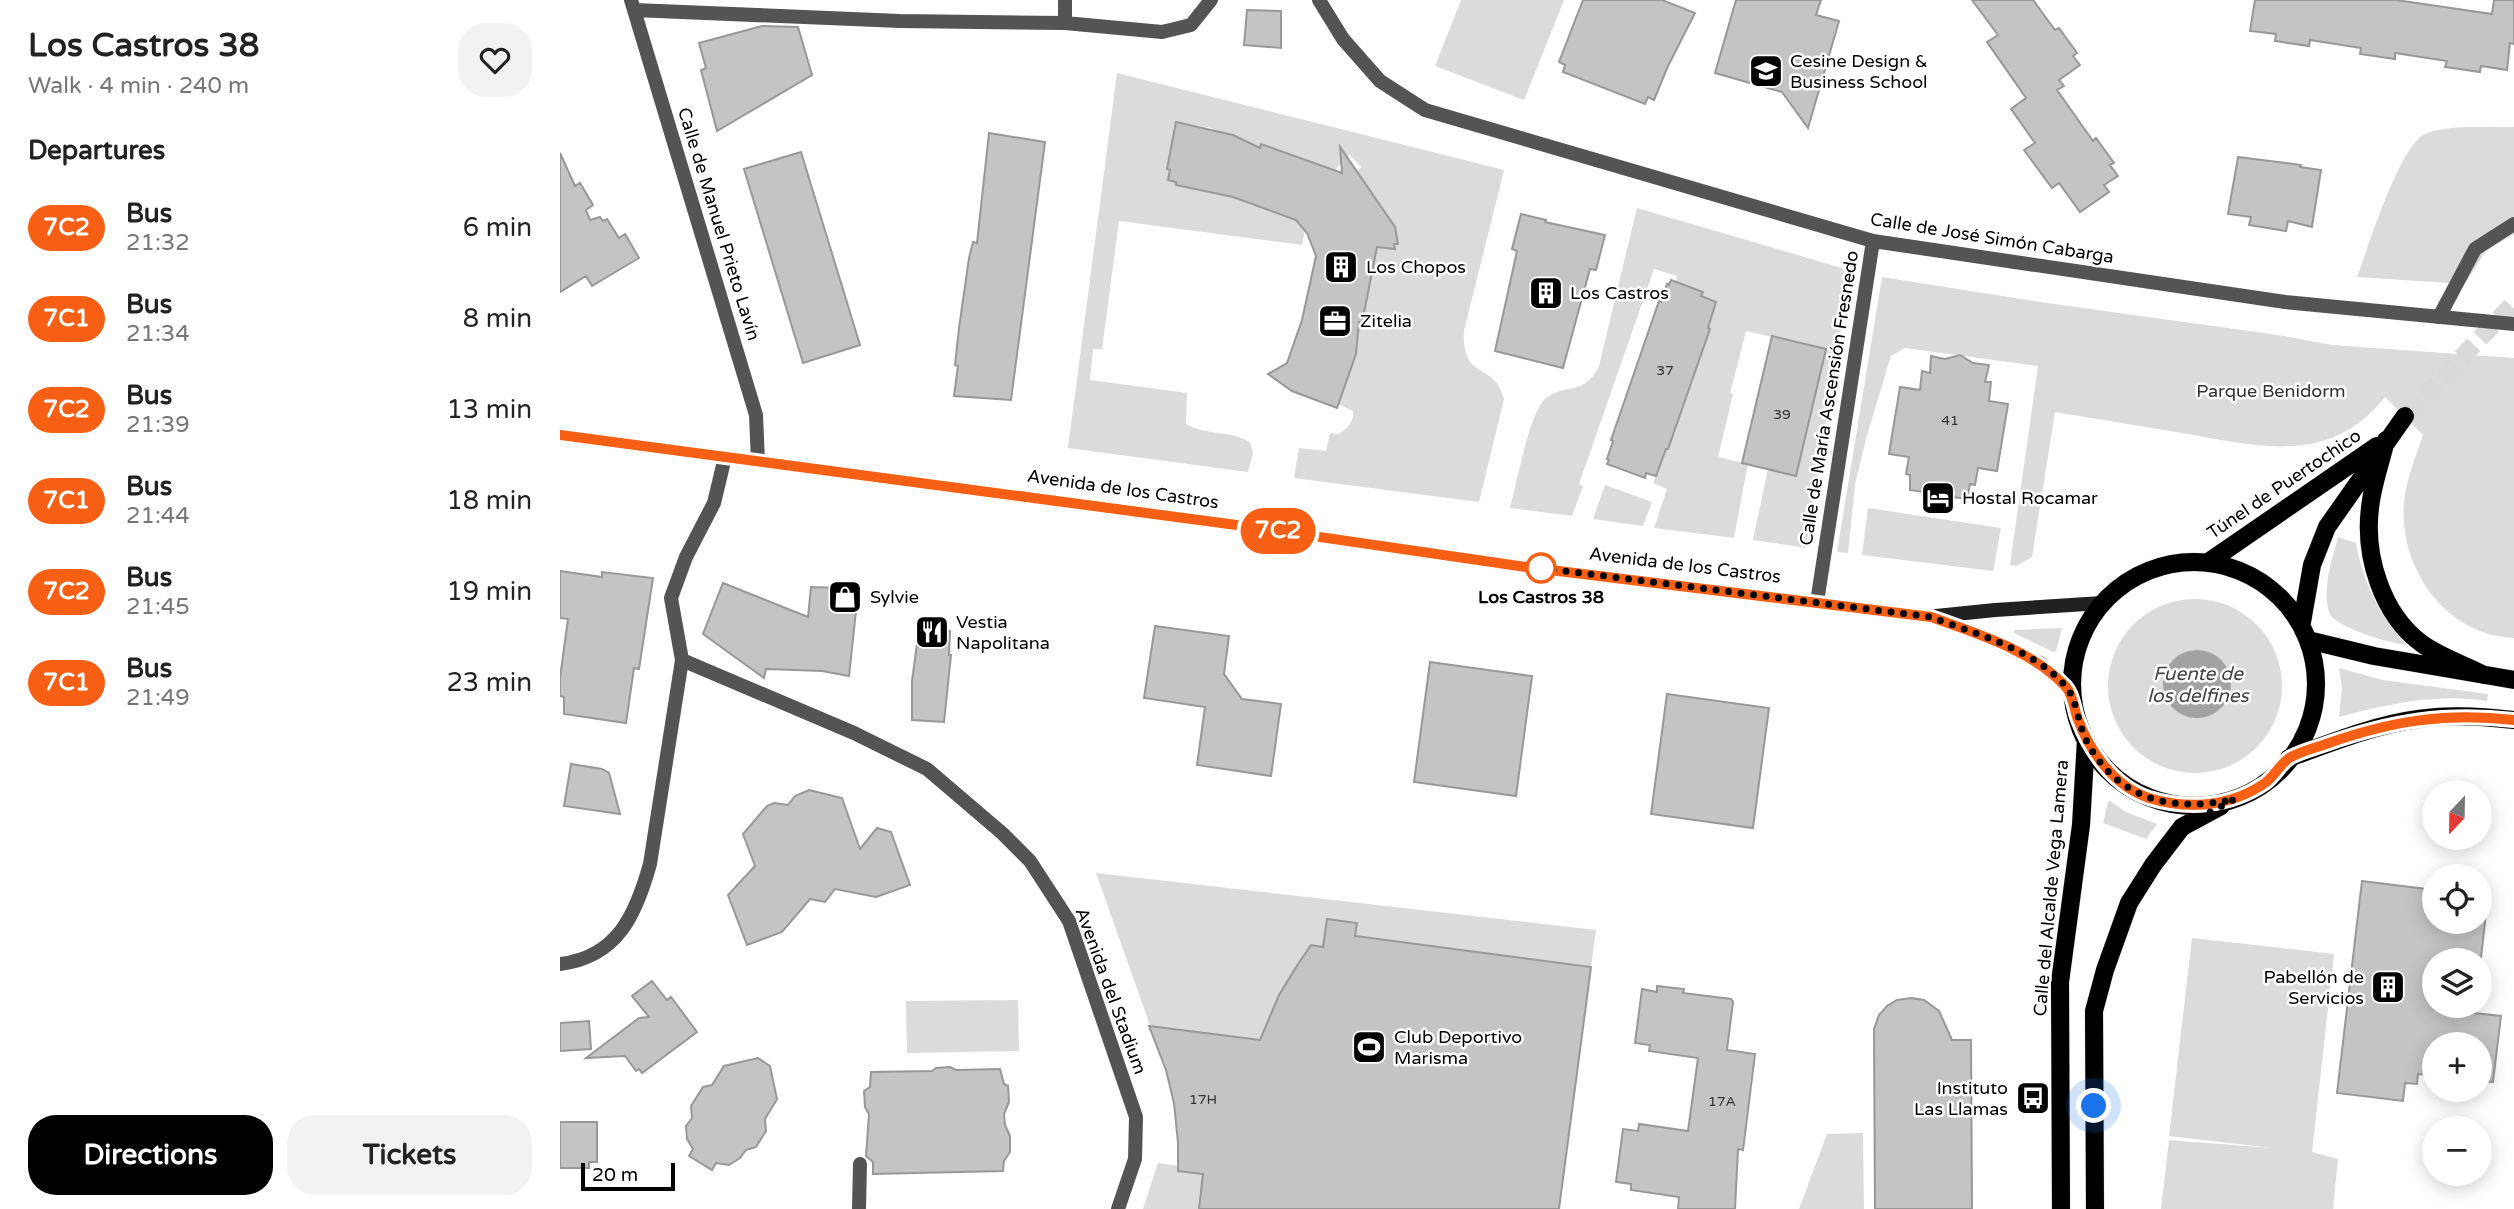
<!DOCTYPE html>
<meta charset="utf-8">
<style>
:root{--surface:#fff;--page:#f2f2f2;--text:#222;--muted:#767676;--accent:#000}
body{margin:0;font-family:"Varela Round",sans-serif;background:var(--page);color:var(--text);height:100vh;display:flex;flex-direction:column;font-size:26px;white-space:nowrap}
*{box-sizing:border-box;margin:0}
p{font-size:23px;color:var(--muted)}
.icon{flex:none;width:38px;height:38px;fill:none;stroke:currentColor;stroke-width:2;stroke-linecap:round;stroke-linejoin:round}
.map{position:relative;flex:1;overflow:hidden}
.sheet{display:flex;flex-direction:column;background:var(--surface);width:560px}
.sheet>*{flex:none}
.badge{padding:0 14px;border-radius:23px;font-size:24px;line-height:46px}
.needle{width:46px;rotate:202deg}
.buttons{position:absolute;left:1862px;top:780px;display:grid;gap:14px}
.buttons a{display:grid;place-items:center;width:70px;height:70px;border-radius:50%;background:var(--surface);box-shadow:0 4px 18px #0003;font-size:35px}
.scale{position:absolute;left:21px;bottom:18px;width:94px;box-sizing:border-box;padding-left:7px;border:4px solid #000;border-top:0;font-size:19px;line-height:24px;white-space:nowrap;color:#000;-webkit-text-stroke:5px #fff;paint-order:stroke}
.you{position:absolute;width:35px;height:35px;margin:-18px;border:5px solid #fff;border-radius:50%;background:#1a73e8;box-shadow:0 0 0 10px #1a73e833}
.map>.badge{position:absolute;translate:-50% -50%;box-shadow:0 0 0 4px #fff}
h2{padding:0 28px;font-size:26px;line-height:63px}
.round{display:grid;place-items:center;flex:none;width:74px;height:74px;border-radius:28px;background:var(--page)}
.head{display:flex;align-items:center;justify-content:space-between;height:119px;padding:0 28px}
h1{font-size:33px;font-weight:800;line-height:52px}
.primary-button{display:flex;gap:14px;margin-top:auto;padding:14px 28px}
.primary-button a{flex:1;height:80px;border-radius:28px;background:var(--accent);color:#fff;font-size:28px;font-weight:800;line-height:80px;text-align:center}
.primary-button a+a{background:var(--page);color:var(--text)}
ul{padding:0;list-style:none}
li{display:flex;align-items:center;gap:21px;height:91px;padding:0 28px}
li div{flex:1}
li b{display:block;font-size:26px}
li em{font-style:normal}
li .badge{min-width:77px;font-weight:700;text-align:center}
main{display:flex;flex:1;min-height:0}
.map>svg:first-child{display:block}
.green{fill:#dbdbdb}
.water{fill:#a2a2a2}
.building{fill:#c4c4c4;stroke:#989898;stroke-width:2}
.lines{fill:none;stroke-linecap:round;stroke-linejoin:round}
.primary-tunnel{stroke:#d9d9d9;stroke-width:18;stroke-dasharray:18 9;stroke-linecap:butt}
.primary-casing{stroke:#dbdbdb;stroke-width:19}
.lane{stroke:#545454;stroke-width:14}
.street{stroke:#545454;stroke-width:14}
.secondary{stroke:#212121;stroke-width:14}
.primary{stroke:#000;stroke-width:18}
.line-casing{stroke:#fff;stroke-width:16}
.line{stroke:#f76014;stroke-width:10}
.walk{stroke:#000;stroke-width:7;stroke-dasharray:0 12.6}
.stop-dot{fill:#fff;stroke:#f76014;stroke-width:3.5}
.labels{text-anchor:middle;stroke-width:5;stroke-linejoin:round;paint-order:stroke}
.number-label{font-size:14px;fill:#313131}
.poi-label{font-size:18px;fill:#000;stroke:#fff;text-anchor:start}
.street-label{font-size:18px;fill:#000;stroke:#fff}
.park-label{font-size:18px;fill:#323232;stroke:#fff}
.stop-label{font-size:18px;font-weight:bold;fill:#000;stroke:#fff}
.water-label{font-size:19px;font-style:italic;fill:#434343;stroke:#fff}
</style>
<main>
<section class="sheet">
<div class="head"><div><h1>Los Castros 38</h1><p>Walk · 4 min · 240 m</p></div><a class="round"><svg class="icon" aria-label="heart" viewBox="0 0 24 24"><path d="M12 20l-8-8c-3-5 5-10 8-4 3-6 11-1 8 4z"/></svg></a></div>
<h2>Departures</h2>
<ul>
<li><span class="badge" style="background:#f76014;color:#fff">7C2</span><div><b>Bus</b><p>21:32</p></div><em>6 min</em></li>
<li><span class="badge" style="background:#f76014;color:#fff">7C1</span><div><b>Bus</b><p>21:34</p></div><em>8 min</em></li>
<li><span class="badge" style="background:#f76014;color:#fff">7C2</span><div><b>Bus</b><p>21:39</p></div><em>13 min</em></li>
<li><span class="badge" style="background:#f76014;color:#fff">7C1</span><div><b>Bus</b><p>21:44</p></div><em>18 min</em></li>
<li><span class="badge" style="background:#f76014;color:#fff">7C2</span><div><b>Bus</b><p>21:45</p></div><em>19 min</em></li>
<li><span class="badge" style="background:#f76014;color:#fff">7C1</span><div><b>Bus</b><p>21:49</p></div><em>23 min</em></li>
</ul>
<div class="primary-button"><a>Directions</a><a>Tickets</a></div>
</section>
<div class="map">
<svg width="1954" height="1209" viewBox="0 0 1954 1209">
<rect width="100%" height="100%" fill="#fff"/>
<path class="green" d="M901 0H1004L964 100 875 66Z
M557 73 944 170 904 330C901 382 935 361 944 399L919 502 734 478 739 448 766 451 770 433 779 434C788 428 794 422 793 411L778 404 795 356 799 322 802 323 811 280 813 247 830 246 834 249V244H839L835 226 828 228 820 207 797 171 801 167 789 154 772 174 701 145 700 148 651 128 616 122 607 168 610 170 608 180 616 182V185L673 197 734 218 745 230 742 245 559 221 542 349H533L530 380 627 393 626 424C646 436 670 430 690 442L693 453 688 472 508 448Z
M1954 127V234L1926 251 1905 284 1797 277C1808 249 1840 142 1867 133 1894 124 1926 128 1954 127Z
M1077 208 1282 268 1289 278 1246 548 1193 540 1208 469 1236 475 1266 350 1186 331 1170 393 1173 394 1158 457 1188 464 1174 538 1094 528 1107 489 1093 483 1106 449H1108L1112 438 1149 329 1147 328 1156 302 1141 296 1143 293 1116 282 1117 276 1094 269 1019 484 1023 486 1012 516 950 508C956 486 970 411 985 399 1005 382 1025 397 1039 366Z
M1322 277 1487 303 1718 335 1772 345 1954 358V638C1885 635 1839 568 1844 503 1846 480 1856 456 1863 435L1825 397C1770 467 1697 446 1622 433 1580 426 1537 419 1495 412L1472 557 1456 566 1450 565 1478 366 1345 348 1331 356 1307 435 1295 484 1288 553 1277 552Z
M1045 485 1092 502 1083 526 1033 519Z
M1308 508 1441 528 1433 571 1302 555Z
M1778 537 1796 543C1803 582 1819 616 1847 645 1832 644 1773 627 1769 612 1762 588 1772 560 1778 537Z
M1548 686a87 87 0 1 1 174 0a87 87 0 1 1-174 0Z
M1502 628 1496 651 1493 652 1454 633V630Z
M1779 668 1823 680 1928 694 1927 701C1877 693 1828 704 1779 717L1782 689Z
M1550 801 1566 812 1597 824 1586 839 1543 823 1548 802Z
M536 873 1036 930 999 1209H583L598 1163 618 1166 617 1123 608 1076Z
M1632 938 1774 954 1752 1152 1778 1159 1773 1209H1601L1609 1140 1712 1148 1609 1136Z
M458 1000 459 1051 347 1053 346 1001Z
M1303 1133 1304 1209H1239L1267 1134Z"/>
<path class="water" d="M1603 684a34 34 0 1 1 68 0a34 34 0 1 1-68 0Z"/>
<path class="building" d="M1023 0H1102L1135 13 1108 66 1094 100 1088 97 1085 104 1003 72 1005 65 999 62Z
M1176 0H1261L1256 15 1279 21 1248 128 1222 92 1155 73Z
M1412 0H1473L1495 30 1499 28 1517 53 1513 56 1520 65 1499 80 1504 86 1497 90 1533 141 1536 138 1554 163 1550 165 1558 176 1544 185 1549 192 1520 212 1499 183 1492 188 1464 150 1475 143 1451 109 1466 98 1427 42 1438 35Z
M1695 0H1836L1932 14 1934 0H1954V44L1950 43 1947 70 1921 66 1920 72 1885 67 1887 61 1835 53V59L1800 54 1801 48 1750 40 1749 46 1715 41 1716 34 1690 31Z
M687 10 721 11V48L684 45Z
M202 26 238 27 252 75 157 131 141 70 146 68 139 43Z
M616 122 673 135 700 148 701 144 782 173 780 147 835 227 838 244H834L835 249 817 247 802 323 799 322 796 354 777 408 732 391 708 374 727 363 742 320 756 256 747 233 736 220 673 197 616 185V182L608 180 610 170 607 169Z
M429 133 485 142 451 400 394 396 398 366 395 365 399 328 409 258 413 242 417 243Z
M241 152 300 345 243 363 184 169Z
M0 153 15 186 20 183 33 205 26 210 30 220 40 217 43 221 47 219 59 238 65 234 79 258 32 286 26 276 0 292Z
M1678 157 1741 165 1740 167 1761 170 1752 227 1728 221 1726 231 1689 225 1691 217 1668 214Z
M961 214 986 220 985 222 1045 235 1036 270 1030 269 1003 368 935 351 957 251 952 249Z
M1111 280 1143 292 1141 296 1156 302 1148 328 1150 329 1108 449H1106L1096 476 1086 473 1085 478 1047 464 1049 460 1047 459 1053 441 1051 440 1099 301 1101 302 1107 284 1109 285Z
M1212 336 1266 349 1236 476 1182 463Z
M1400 355 1413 363 1429 365 1425 382H1431L1429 401 1448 404 1437 471 1418 468 1415 485 1410 484 1407 499 1392 497V500L1377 503 1364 495V492L1350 490V475L1346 474 1349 457 1329 454 1340 387 1360 390 1362 371 1370 373 1371 356 1385 359Z
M0 571 42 577V572L93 578 79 669 74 668 66 723 4 714V697L0 696V678L8 619 0 618Z
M163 583 248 617 251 587 283 588 298 592 289 676 262 671 206 669 204 678 143 634Z
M595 626 669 636 664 674 682 699 721 704 711 776 637 765 645 707 584 698Z
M359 629 390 631 389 655H391L384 722 352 720V681Z
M870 662 972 676 956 796 854 782Z
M1107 694 1209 708 1193 828 1091 814Z
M11 764 42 769 49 773 60 814 4 806Z
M249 790 282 798 300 849 317 828 331 832 350 885 316 897 275 889 265 902 250 899 222 932 187 945 168 895 195 866 183 834 207 806 214 803 228 805 235 796Z
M1802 881 1874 890V922H1920V895L1928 896 1920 966V961H1874V1006H1915L1914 1013 1941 1016 1933 1082 1920 1081V1045H1874V1075L1858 1074 1857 1084 1845 1083 1843 1101 1777 1093Z
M767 919 797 923 795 936 1031 967 999 1209H639L643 1174 618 1171V1143L614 1103 606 1070 589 1026 700 1040 719 995 738 964 751 945 763 947Z
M92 981 107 1000 111 997 137 1032 82 1073 79 1069 76 1071 65 1056 26 1058 79 1018 89 1017 72 996Z
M1097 986 1124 989 1123 993 1171 999 1173 1002 1167 1050 1195 1054 1183 1150 1178 1149 1175 1209H1118L1119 1197 1071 1190V1184L1056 1182 1063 1129 1078 1131 1079 1124 1128 1131 1138 1058 1089 1051 1090 1045 1075 1043 1082 989 1097 992Z
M1351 998 1364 1000 1379 1011 1392 1040H1411L1412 1209H1315L1314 1029 1319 1015 1327 1006 1337 1000Z
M29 1021 31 1049 0 1051V1023Z
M198 1058 210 1066 217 1099 205 1119 206 1131 196 1147 186 1150 180 1158 169 1165 156 1163 152 1170 129 1156 133 1149 127 1139 126 1126 132 1118 131 1106 143 1087 152 1085 164 1066Z
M390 1067 396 1070 440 1069 444 1084 448 1086 449 1102 444 1114 445 1125 450 1136V1152L444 1161 443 1171 313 1174V1162L306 1156 309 1114 305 1107 304 1091 310 1087 311 1072 372 1071 376 1068Z
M0 1122H37V1162H29V1168H0Z"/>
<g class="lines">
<path class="primary-tunnel" d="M1845 416 1954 303"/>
<g class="primary-casing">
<path id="primary" d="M1826 440C1821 462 1812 486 1810 508 1804 556 1822 614 1861 643 1878 656 1905 665 1924 675
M1512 684a122 122 0 1 1 244 0a122 122 0 1 1-244 0Z
M1647 563 1817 446
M1742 622 1752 565 1767 527 1845 416
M1752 641 1814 656 1954 680
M1729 758C1770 743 1814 725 1858 719 1889 714 1922 716 1954 720
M1501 1209 1500 982 1521 825 1526 740
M1535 1209 1534 1011 1545 970 1569 903 1593 865 1622 827 1661 806"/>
</g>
<path class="lane" d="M1879 317 1915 249 1954 224
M299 1209 300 1164"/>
<path class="street" d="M71 0 196 415 198 462
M505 0V23
M759 0 783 39 820 81 865 110 1313 241 1725 302 1954 324
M74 10 340 21 505 23 602 32 631 25 651 0
M1257 602 1313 241
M122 660 294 733 367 769 442 833 470 861 509 921 576 1117 575 1159 558 1209
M0 964C58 957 76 914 90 864L122 660 111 598 126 557 154 503 165 457"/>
<path class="secondary" d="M0 435 684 526 966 567 1371 617 1428 638 1480 663 1509 690
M1376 616 1435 610 1542 603"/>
<use href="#primary" class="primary"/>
</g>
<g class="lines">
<g class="line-casing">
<path id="line" d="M0 435 684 526 966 567 1371 617C1418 634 1472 650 1506 687 1513 695 1514 708 1517 717 1529 750 1553 786 1589 798 1628 810 1670 807 1705 783 1715 776 1721 762 1731 757 1742 751 1755 748 1766 744 1831 721 1886 712 1954 720"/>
</g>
<use href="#line" class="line"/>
<path class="walk" d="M981 568 1371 617C1414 633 1478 651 1507 688 1516 699 1519 725 1525 738 1556 800 1612 813 1675 799L1622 827 1592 865 1569 903 1545 970 1534 1011V1106"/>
</g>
<defs>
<g id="university-square" transform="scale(1.75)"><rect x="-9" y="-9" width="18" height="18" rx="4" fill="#000" stroke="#fff"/><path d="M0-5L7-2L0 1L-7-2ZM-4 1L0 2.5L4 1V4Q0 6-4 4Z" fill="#fff"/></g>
<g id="building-square" transform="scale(1.75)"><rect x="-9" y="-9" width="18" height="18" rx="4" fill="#000" stroke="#fff"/><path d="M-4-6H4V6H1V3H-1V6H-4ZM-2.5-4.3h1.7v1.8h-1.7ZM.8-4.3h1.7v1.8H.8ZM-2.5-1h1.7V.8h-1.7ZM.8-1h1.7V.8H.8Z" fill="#fff"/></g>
<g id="office-square" transform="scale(1.75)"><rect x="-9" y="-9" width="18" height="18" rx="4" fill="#000" stroke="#fff"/><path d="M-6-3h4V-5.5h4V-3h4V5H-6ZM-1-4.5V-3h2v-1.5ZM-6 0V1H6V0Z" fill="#fff"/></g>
<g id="hotel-square" transform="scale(1.75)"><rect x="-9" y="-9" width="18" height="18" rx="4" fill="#000" stroke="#fff"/><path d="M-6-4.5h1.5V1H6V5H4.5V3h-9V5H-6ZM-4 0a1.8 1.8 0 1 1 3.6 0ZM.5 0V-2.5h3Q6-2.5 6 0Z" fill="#fff"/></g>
<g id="shop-square" transform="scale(1.75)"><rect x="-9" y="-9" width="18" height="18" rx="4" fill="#000" stroke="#fff"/><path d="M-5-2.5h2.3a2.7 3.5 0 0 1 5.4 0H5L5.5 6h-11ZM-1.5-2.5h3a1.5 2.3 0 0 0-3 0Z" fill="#fff"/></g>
<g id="restaurant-square" transform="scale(1.75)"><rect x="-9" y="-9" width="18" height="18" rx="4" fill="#000" stroke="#fff"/><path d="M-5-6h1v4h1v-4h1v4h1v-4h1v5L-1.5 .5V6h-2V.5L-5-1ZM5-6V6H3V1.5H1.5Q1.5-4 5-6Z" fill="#fff"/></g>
<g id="stadium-square" transform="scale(1.75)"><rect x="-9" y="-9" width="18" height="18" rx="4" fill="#000" stroke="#fff"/><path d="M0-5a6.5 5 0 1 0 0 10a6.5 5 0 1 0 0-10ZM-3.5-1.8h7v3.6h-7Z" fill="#fff"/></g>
<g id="bus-square" transform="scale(1.75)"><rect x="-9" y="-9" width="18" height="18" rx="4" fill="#000" stroke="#fff"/><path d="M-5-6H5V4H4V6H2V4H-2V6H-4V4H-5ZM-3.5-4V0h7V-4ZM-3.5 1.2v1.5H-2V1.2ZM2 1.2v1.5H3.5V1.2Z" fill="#fff"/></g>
</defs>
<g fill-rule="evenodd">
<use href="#university-square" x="1206" y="71"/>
<use href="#building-square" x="781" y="267"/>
<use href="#building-square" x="986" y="293"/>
<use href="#office-square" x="775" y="321"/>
<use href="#hotel-square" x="1378" y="498"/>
<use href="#shop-square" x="285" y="597"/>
<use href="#restaurant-square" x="372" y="632"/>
<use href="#building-square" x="1828" y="987"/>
<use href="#stadium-square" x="809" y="1047"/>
<use href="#bus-square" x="1473" y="1098"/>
</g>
<circle class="stop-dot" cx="981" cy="568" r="14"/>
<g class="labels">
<g class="number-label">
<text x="1105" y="375">37</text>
<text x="1222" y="419">39</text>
<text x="1390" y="425">41</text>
<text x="643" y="1104">17H</text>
<text x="1162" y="1106">17A</text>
</g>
<g class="poi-label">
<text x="1230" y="67">Cesine Design &amp;<tspan x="1230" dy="21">Business School</tspan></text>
<text x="806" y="273">Los Chopos</text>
<text x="1010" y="299">Los Castros</text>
<text x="800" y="327">Zitelia</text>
<text x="1402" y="504">Hostal Rocamar</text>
<text x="310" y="603">Sylvie</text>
<text x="396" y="628">Vestia<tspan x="396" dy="21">Napolitana</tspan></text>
<text x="1804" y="983" text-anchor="end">Pabellón de<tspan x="1804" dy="21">Servicios</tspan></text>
<text x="834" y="1043">Club Deportivo<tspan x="834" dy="21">Marisma</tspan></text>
<text x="1448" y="1094" text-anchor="end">Instituto<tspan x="1448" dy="21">Las Llamas</tspan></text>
</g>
<g class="street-label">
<text transform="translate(159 224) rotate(73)" y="6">Calle de Manuel Prieto Lavín</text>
<text transform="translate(1432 238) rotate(9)" y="6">Calle de José Simón Cabarga</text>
<text transform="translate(1269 398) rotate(-81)" y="6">Calle de María Ascensión Fresnedo</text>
<text transform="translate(1724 484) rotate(-34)" y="6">Túnel de Puertochico</text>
<text transform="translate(563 489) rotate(8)" y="6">Avenida de los Castros</text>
<text transform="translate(1125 565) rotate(7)" y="6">Avenida de los Castros</text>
<text transform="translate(1491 888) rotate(-85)" y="6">Calle del Alcalde Vega Lamera</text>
<text transform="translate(551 991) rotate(70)" y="6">Avenida del Stadium</text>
</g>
<g class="park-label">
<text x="1711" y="397">Parque Benidorm</text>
</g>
<g class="stop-label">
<text x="981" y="603">Los Castros 38</text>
</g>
<g class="water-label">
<text x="1638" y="680">Fuente de<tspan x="1638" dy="22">los delfines</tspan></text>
</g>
</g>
</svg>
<div class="buttons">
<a><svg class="needle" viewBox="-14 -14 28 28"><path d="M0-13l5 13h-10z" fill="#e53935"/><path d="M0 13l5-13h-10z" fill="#767676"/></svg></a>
<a><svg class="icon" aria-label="locate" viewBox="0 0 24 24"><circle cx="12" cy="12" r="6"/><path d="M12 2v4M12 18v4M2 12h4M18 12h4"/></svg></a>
<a><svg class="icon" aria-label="layers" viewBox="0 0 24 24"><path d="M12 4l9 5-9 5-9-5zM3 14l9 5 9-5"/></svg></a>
<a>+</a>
<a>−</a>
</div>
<div class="scale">20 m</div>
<div class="you" style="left:1534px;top:1106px"></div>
<b class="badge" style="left:718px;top:531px;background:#f76014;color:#fff">7C2</b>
</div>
</main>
